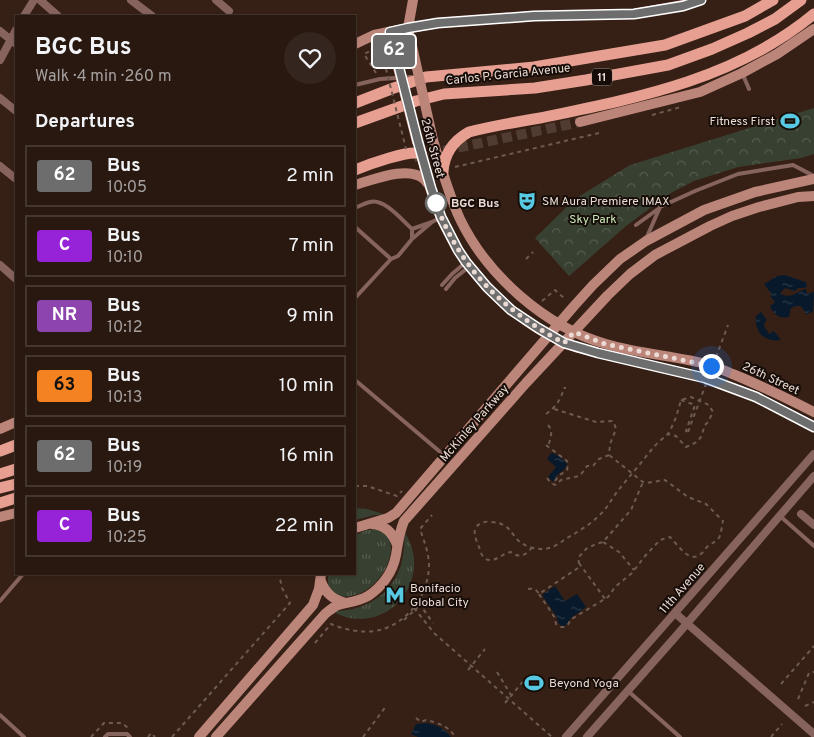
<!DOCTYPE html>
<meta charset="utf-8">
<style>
:root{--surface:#281810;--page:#34251e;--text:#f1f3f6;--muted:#a5a09f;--line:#443730}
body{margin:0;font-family:Overpass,sans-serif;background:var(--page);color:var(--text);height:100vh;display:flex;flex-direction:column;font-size:19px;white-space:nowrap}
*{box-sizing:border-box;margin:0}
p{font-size:16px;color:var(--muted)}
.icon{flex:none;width:28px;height:28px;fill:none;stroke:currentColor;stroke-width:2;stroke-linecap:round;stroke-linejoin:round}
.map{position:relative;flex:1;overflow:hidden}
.details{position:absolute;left:15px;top:15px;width:341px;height:560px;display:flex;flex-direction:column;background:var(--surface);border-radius:0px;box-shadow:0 1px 4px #0004,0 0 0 1px var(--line)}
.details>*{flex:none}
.badge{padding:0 10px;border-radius:4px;font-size:18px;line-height:32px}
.you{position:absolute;width:25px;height:25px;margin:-12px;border:4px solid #fff;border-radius:50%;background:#1a73e8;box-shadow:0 0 0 8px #1a73e833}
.map>.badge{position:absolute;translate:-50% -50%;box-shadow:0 0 0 2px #fff}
h2{padding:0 20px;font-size:19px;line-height:45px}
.round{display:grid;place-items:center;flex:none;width:52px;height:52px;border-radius:26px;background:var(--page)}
.head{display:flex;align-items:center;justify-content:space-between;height:85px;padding:0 20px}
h1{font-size:24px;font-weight:700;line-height:38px}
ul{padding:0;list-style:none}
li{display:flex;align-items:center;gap:15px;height:62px;margin:0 10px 8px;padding:0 10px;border:2px solid var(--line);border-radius:0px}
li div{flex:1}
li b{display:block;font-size:19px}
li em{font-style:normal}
li .badge{min-width:55px;font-weight:700;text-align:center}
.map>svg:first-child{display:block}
.grass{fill:url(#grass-tufts)}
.park{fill:url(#park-crowns)}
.water{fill:url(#water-ripples)}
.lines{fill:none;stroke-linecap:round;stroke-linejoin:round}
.secondary-tunnel{stroke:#513c32;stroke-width:10;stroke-dasharray:10 5;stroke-linecap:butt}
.path{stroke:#6e5a51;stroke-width:2;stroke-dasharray:4 4;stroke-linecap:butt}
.lane{stroke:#86635c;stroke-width:4}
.street{stroke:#86635c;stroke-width:8}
.secondary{stroke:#bc857a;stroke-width:10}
.primary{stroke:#e79f91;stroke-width:11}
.path-bridge{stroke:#6e5a51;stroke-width:2;stroke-dasharray:4 4;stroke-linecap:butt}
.secondary-bridge{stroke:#bc857a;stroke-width:10}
.line-casing{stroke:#fff;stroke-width:11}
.line{stroke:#6d6d6d;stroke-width:8}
.walk{stroke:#ebdbd4;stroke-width:5;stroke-dasharray:0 9}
.stop-dot{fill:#fff;stroke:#6d6d6d;stroke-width:2.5}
.labels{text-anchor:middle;stroke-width:4;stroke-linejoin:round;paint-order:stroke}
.shield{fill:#160d08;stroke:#ab9d97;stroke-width:1}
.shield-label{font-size:11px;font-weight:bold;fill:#ebdbd4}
.street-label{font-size:12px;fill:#ebdbd4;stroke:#160d08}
.poi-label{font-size:12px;fill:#ebdbd4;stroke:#160d08;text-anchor:start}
.stop-label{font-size:12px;font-weight:bold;fill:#ebdbd4;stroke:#160d08;text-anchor:start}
.park-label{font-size:12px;fill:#cbe9b7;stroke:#160d08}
</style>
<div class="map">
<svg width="814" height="737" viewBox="0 0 814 737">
<defs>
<pattern id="grass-tufts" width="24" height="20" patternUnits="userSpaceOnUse" patternTransform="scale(1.25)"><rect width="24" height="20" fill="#384131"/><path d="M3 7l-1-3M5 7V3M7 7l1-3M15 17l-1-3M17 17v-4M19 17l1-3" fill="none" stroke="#555c4e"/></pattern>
<pattern id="park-crowns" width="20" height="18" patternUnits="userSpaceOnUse" patternTransform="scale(1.25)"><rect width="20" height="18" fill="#384131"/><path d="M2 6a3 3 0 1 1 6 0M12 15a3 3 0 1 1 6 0" fill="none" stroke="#555c4e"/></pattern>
<pattern id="water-ripples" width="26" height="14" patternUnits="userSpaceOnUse" patternTransform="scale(1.25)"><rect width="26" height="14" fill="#07192b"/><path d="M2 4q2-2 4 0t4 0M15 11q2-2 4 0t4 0" fill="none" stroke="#2b3a49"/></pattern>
</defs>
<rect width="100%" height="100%" fill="#362016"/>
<path class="grass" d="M355 508 367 509 386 515H375L355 520Z
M376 529C411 536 379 608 334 595L328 585V574H355V535L367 530Z
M405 533C431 573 398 626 350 618 344 617 338 614 332 611 362 612 389 597 400 568 404 557 404 545 405 533Z"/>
<path class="park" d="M814 108V154L801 158 738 167 694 181 669 194 626 226 569 276 535 238 575 199 630 165Z"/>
<path class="water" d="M784 275C792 277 798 280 806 282L807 287 803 288H798L795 291 785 288 782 291 780 294C794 299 794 292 806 289L807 294 814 292 813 312 806 314 801 306H796L791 308 789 317C779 319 774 315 770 306L775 302 770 296 772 295 764 284 777 276Z
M761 312 767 320 765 322 764 326 769 334 774 331 781 340C765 343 754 332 756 316Z
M551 453C555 453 565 460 567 464L565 469 558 474 554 481H552L548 477 556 467 547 459Z
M555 586 565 601 577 594 586 607C582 610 577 614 572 617 570 619 569 621 567 624 562 630 557 623 557 617L542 595Z
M427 723C438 725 445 729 451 737H418L411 734 416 724Z"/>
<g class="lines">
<path class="secondary-tunnel" d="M414 157 580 122"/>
<path class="path" d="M376 73 364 54 378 47H382V53
M652 115 681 107
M455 167 599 133
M470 204 472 203
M526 259 533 252
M542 301 555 290 565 299
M681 400 695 405 686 431 688 432
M546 414C556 407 561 399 564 388H566
M548 425C554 431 550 439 548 447
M546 445 567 461 568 464 567 470 560 475 552 484
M547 478 550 482 555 485 561 480 579 476 582 473 587 466H593L599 459 609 455 610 444 616 429 614 423 612 421 596 422 554 409
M355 486H367L397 496 402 491
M603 542 619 552 634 570
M532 547C527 555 519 559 511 552 503 553 498 560 490 560 482 560 481 552 479 547 476 539 470 529 481 523 484 522 488 521 492 522 514 524 510 538 525 545 530 548 537 549 543 549 552 549 560 543 567 538 581 530 596 521 606 508 610 503 613 497 617 492 627 479 638 467 648 454 652 449 656 444 661 440 664 437 667 436 669 432 675 422 678 411 681 400L691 397 709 405 713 412 708 422 704 426C702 440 698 442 686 447L676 436 668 434
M579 563 605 599
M528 589C533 588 536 589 539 594L578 568 579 563 578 558 586 549 596 544 603 542 631 510 643 482
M539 594 555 618 556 624C561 629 568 628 570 620L608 597 615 587 632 573 645 556 660 540 670 537C678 545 690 565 702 553 704 551 705 549 707 547 710 544 714 543 717 540 722 536 721 527 723 521L706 504 688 497 665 480 646 483 643 482 609 455
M419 603 433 623
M414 608 434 633 552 737
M315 643 331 624C345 630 365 634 380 630 409 622 428 595 429 566 429 553 424 541 420 529L432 515
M497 672 511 695
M781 684 814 646
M798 699 809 673 814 672
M805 706 814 702
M416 718 421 722 426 720C438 723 449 726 455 737
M91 737 104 723H122L128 728
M148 737 151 733 155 737
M172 737 290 603 282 588 279 574
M363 737 387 705
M771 737 782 724"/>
<path class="lane" d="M743 75 749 89
M355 85 380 79 411 77
M355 208C360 206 365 203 370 202 384 198 402 220 412 229V239
M636 225 658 209
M355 227 391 259
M412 229 432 222 440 218
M646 239 660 207 695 191 738 174 793 165 814 176
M442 285 452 274 465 263
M446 289 455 278 470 266
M355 298 391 259 398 256 412 239 432 222
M355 380 445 456
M780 516 814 546
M0 601 23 574
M628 691 680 737
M0 715 24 737
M105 737 108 734H127L130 737"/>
<path class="street" d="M40 0 58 16
M131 0 152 16
M216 0 229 11
M24 16 34 0
M0 31 16 44
M0 60 16 30
M0 98 16 111
M0 166 16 179
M0 265 16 279
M801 514 814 525
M675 613 814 734
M566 737 814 454
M587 737 677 635 814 476"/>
<path class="secondary" d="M409 33 408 28 413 0
M355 44 374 35 408 28 438 23 534 16 634 14 683 5 701 0
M580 122 700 92 742 73 777 54 814 29
M433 140C441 167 448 193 460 219 487 275 545 327 606 344 640 354 676 356 710 365 719 368 727 372 735 375 762 386 788 399 814 412
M419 147C426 173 432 200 444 224 469 278 521 328 578 348L705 378 756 397 814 427
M355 185C373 180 408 165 424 179 426 181 427 183 429 185
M0 429 16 422
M0 517 16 513
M372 524C386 525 393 533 397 545
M355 528 388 518 396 513 574 306 593 285 620 259 646 241 704 210 755 192 814 179
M321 581C325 593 333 600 346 603
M199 737 313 605 319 589 321 574
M216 737 325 614C329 611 333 607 338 605 348 602 358 602 368 596 382 587 393 572 396 555 398 543 399 533 404 521L526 383 608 295 630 274 655 255 710 226 732 216 759 207 798 197 814 196"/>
<path class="primary" d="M355 103 391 89 426 77 534 67 665 45 745 16 773 0
M355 123 416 101 444 94 535 88 586 80 668 65 712 49 748 33 775 19 801 0
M355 170C367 165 410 149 421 154
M443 172C444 154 453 141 469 132 492 126 516 122 540 118 637 98 736 79 814 14
M0 451 16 445
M0 474 16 469
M0 488 16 484
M0 503 16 498"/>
<path class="path-bridge" d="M382 53 406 149
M688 432 728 325
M404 620 417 608 423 596
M468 670 485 649
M505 703 525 679"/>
<path class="secondary-bridge" d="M410 37 433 140
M391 40 417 142"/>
</g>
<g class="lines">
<g class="line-casing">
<path id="line" d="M701 0 683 6 634 14 534 16 438 23 408 28 390 32 418 142 431 188 441 217 458 250 466 262 487 287 511 310 538 328 564 343 598 353 705 378 756 397 814 427"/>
</g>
<use href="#line" class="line"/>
<path class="walk" d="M436 203 434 198C458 267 501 309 564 343L574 332 605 344 711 366"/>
</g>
<defs>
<g id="stadium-bare" transform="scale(1.5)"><path d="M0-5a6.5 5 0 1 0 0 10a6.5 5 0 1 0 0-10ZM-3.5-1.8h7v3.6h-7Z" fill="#57c9e2" stroke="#160d08" stroke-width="2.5" paint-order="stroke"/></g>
<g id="theatre-bare" transform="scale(1.5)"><path d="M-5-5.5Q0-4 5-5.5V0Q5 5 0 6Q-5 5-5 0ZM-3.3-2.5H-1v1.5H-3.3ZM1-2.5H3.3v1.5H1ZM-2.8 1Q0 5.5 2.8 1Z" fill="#57c9e2" stroke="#160d08" stroke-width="2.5" paint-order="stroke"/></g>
<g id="metro-bare" transform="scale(1.5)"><path d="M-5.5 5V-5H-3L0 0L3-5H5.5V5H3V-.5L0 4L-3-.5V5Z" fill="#57c9e2" stroke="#160d08" stroke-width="2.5" paint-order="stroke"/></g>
</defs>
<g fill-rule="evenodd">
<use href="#stadium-bare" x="790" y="121"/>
<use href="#theatre-bare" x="527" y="201"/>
<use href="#metro-bare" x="395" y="595"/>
<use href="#stadium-bare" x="534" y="683"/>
</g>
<circle class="stop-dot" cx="436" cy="203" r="10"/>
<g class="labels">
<rect class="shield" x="592" y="68.5" width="20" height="17" rx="4"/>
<g class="shield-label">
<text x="602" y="81">11</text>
</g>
<g class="street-label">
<text transform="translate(508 74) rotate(-6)" y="4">Carlos P. Garcia Avenue</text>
<text transform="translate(433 148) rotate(75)" y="4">26th Street</text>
<text transform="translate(771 378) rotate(25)" y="4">26th Street</text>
<text transform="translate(474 423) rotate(-49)" y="4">McKinley Parkway</text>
<text transform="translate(682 588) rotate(-49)" y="4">11th Avenue</text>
</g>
<g class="poi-label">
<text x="775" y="125" text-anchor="end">Fitness First</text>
<text x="542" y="205">SM Aura Premiere IMAX</text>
<text x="410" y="592">Bonifacio<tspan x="410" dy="14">Global City</tspan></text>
<text x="549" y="687">Beyond Yoga</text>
</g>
<g class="stop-label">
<text x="451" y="207">BGC Bus</text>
</g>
<g class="park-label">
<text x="593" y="223">Sky Park</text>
</g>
</g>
</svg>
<div class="you" style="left:711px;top:366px"></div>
<b class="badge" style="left:394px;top:51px;background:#6d6d6d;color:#fff">62</b>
<section class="details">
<div class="head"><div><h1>BGC Bus</h1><p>Walk · 4 min · 260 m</p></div><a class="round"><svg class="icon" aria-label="heart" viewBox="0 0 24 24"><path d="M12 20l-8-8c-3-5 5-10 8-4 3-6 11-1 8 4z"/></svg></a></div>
<h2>Departures</h2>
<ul>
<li><span class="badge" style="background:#6d6d6d;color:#fff">62</span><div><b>Bus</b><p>10:05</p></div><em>2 min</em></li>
<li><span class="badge" style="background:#9623d7;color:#fff">C</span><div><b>Bus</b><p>10:10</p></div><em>7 min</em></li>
<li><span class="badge" style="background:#8e44ad;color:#fff">NR</span><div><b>Bus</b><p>10:12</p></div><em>9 min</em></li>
<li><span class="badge" style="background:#f58220;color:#111">63</span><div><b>Bus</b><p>10:13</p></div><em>10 min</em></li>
<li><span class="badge" style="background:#6d6d6d;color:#fff">62</span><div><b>Bus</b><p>10:19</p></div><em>16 min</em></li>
<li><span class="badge" style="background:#9623d7;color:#fff">C</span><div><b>Bus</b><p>10:25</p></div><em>22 min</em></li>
</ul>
</section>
</div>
